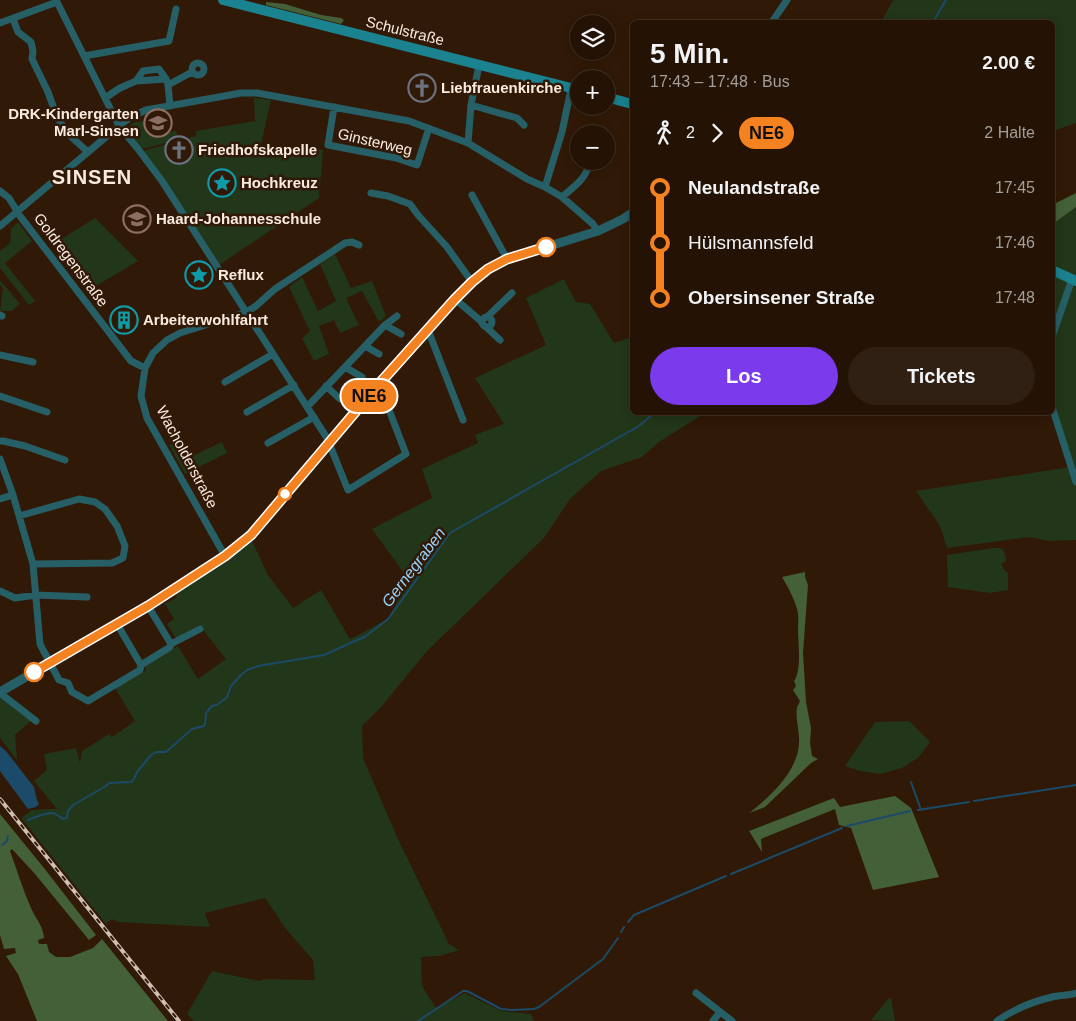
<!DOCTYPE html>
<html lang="de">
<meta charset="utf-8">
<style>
:root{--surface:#241304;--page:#302013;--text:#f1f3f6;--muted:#a39e9a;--line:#413226;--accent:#7c3aed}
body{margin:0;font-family:Helvetica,sans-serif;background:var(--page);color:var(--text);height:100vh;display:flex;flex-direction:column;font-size:19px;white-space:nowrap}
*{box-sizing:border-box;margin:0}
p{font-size:16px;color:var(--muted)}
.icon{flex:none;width:28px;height:28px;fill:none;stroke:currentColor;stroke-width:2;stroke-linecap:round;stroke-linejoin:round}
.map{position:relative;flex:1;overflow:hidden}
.side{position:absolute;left:630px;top:20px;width:425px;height:395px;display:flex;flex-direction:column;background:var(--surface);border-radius:8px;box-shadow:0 2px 12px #0003,0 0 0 1px var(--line)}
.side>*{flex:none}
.badge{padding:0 10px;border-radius:16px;font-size:18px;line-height:32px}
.tools{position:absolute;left:570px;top:15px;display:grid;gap:10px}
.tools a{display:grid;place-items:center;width:45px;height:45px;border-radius:50%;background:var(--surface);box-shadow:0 2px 12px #0003,0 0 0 1px var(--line);font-size:25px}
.map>.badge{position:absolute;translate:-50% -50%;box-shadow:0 0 0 2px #fff}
.legs{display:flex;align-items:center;gap:8px;height:55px;padding:0 20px;font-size:16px}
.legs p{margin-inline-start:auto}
.head{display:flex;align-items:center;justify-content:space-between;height:85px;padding:0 20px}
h1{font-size:28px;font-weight:600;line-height:38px}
.primary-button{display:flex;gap:10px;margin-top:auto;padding:10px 20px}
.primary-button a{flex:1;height:58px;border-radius:30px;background:var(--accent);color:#fff;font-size:20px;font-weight:600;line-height:58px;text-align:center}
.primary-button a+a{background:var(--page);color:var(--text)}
ul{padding:0 20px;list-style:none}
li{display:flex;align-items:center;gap:18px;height:55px;font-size:19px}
li i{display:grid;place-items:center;width:8px;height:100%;margin:0 6px;background:currentColor}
li i::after{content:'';width:12px;height:12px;margin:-6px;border:4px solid;border-radius:50%;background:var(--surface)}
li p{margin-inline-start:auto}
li:first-child i{background:linear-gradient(#0000 50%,currentColor 0)}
li:last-child i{background:linear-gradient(currentColor 50%,#0000 0)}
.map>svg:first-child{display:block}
.green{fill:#223619}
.forest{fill:#446038}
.water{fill:#1b4b68}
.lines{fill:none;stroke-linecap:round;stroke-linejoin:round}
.stream{stroke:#1b4b68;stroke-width:2}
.minor{stroke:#275f67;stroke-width:7}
.tertiary{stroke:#275f67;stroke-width:9}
.secondary{stroke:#1b828f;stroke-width:10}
.rail-casing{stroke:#d1bfb2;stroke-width:4}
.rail{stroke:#301906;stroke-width:2;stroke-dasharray:5.5;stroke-linecap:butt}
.line-1-casing{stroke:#fff;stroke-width:11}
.line-1{stroke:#f58220;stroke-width:8}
.stop-1-dot{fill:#fff;stroke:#f58220;stroke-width:2.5}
.labels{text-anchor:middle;stroke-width:5;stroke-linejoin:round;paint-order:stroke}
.street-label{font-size:15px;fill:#faeade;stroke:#301906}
.poi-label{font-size:15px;font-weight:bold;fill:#faeade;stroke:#301906;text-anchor:start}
.water-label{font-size:16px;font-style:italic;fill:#97d0f8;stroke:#301906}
.district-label{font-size:20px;font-weight:bold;letter-spacing:1px;fill:#faeade;stroke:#301906}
</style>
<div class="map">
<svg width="1076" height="1021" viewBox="0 0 1076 1021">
<rect width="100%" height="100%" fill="#301906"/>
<path class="green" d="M893 0H1076V123L1053 131 1052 22H881Z
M254 98 271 100 260 149 299 147 323 150 319 198 219 265 142 151 196 136V131L255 121Z
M144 121 147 131 160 130 166 132 176 131 178 140 142 149 128 131C129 122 136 122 144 121Z
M1076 207V276L1053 265V224Z
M95 218 138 261 91 289 58 241Z
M18 222 32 241 5 263 35 301 29 305 0 268V251L10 243 11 229Z
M335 254 351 288 372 281 386 316 379 322 362 291 346 298 359 325 340 333 334 320 319 326 329 354 314 361 302 338 310 331 289 287 302 277 318 311 336 301 320 264Z
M1053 273 1070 280 1053 333Z
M564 279 576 302 590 304 614 343 632 337V412L705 413 659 442 642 457 601 471 570 499 544 538 426 652 382 706 362 726 363 758 398 839 449 944 459 950 440 956 421 957 422 986 436 1008 465 993 501 1011 531 1014 534 1021H194L187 1014 212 971 259 981 267 979 315 980 313 960 286 929 265 898 205 913 210 927 118 922 112 919 106 924 21 818 32 810 45 809H57L34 781 47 770 54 769 47 770 44 754 76 748 80 763 82 751 109 734 112 737 135 721 115 688 145 671 146 664 178 646 198 679 226 659 199 625 176 639 167 624 174 619 165 604 177 597 176 595 229 558 252 541 268 575 293 608 321 590 350 639 388 619 409 580 372 529 432 498 422 469 478 443 475 435 504 424 475 378 546 345 526 298Z
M0 280 20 304 12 311H0L3 288 0 285Z
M1075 283 1076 284V482L1053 407V337L1069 288Z
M179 441 182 447 177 450 182 461 222 442 227 453 185 474 169 445Z
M1070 467 1076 487V540L1049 541 1029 537 947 548 940 526 916 491Z
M993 548H998L1003 549 1006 558V561L1001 564 1006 572H1008V590L990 593 948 587 947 555Z
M0 693 32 720 15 735 17 760 0 738Z
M909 721 930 742 919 757 902 768 880 774 860 771 845 766 875 722Z
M891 998 895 1021 871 1020 888 999Z"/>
<path class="forest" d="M266 2 285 4 321 15 341 18 344 20 341 24 266 5Z
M1076 193V207L1053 224V202L1054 204Z
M805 572V577L808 585 803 653 806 702 811 728 810 743 812 756 818 759 811 763 765 807 749 813C770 797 798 771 799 743 800 733 795 717 797 708 797 706 799 704 800 701L793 690 796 686 794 681C802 670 798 643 798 629 798 623 799 616 797 609 794 598 788 587 782 577Z
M895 796 911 808 939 877 873 890 851 828 839 825 835 809 761 839 762 852 749 831 834 798 840 807Z
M0 814 44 868 96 935 89 940 35 874 12 849 10 851C17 870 23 890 31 908 36 919 43 926 44 938L38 940 39 944H47L49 952 56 957H70L93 948 102 939 168 1021H37L18 974 6 956 16 953 15 948 4 949 0 935Z"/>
<path class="water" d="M0 746 6 751 34 787 37 800 39 804 36 807 28 809 0 771Z"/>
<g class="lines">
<path class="stream" d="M933 22 946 0
M911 782 921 810
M974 801 1076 785
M918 810 969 802
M28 820C35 817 45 813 52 813 56 813 60 817 63 819L67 818 68 811 73 805 106 786 109 783 131 782 134 779 137 772 151 755 156 752H166L192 729 204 726 205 724 206 713 212 706 217 705 227 697 231 686 241 675 247 670 258 666 324 655 366 636 388 619 450 533 639 426 655 412
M847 826 910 811
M2 845 7 841 8 836
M731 874 842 828
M628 922 634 915 726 876
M621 932 624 927
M418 1021 463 991H467L501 1009 512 1010 534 1009 539 1007 603 959 618 938"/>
<path class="minor" d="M56 0 119 126 138 149 162 181 327 438 348 490 406 454 379 384
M13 19 18 32 31 42 33 51 32 59 48 92 57 117 68 134 88 152
M772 22 787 0
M0 23 57 2
M84 56 169 41 176 9
M192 69a6 6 0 1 1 12 0a6 6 0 1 1-12 0Z
M136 81 143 71 159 69 166 79
M168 85 170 106
M105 98 120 88 136 81 166 79 168 85 192 72
M471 105 517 118 524 125
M334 107 328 145 396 158 417 165 429 128
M468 143 471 105 479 65
M545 187 562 132 571 89
M0 191 9 198 20 216 131 361 145 368
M371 193 388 196 410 204 418 215 447 247 472 282
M472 195 507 259
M562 197C575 186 587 178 590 161
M0 226 119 126 131 117 146 110 241 93H257L409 121 468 143 527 179 545 187 562 197 593 224 598 231
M455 299 482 322
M0 315 2 316
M482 322a5 5 0 1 1 10 0a5 5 0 1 1-10 0Z
M487 317 512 293
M385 325 401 334
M485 326 500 340
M428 330 463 420
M1052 337 1072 279
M365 346 379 354
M0 355 33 362
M345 367 362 377
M225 382 273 354
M326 386 340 399
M0 396 47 412
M307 407 385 325 397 316
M1052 407 1076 482
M247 412 294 385
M0 441H3L25 446 65 460
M268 443 314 417
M0 459 13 495 33 564 40 644 59 680 68 683 72 692 88 701 140 670 141 665 170 647 171 644 148 606
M0 499 13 495
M19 516 79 499 95 502 105 509 117 526 125 546 123 558 112 563 33 564
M225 556 147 418 141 396 145 368 153 353 167 340 180 333 247 312 256 306 275 289 345 243 352 242 359 245
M0 591 15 598 36 595 87 597
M117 624 141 665
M171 644 200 629
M0 693 36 721
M696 993 732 1021
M713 1021 720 1012
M997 1021C1014 1009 1031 1002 1052 997 1060 995 1069 996 1076 993"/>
<path class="tertiary" d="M0 692 148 606 225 556 251 535 379 384 455 299 472 282 488 269 507 259 598 231 623 219 632 213"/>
<path class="secondary" d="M223 0 579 90
M606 97 632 104
M1052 270 1076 281"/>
<g class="rail-casing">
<path id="rail" d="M0 799 179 1021"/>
</g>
<use href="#rail" class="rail"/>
</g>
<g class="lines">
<g class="line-1-casing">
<path id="line-1" d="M34 672 148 606 225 556 251 535 379 384 455 299 472 282 488 269 507 259 546 247"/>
</g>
<use href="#line-1" class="line-1"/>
</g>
<defs>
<g id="church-ring" transform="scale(1.4375)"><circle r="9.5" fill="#301906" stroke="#6b7280" stroke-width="1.5"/><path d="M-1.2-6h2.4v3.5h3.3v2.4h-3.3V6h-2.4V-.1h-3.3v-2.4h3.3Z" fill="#6b7280"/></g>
<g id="school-ring" transform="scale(1.4375)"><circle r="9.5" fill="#301906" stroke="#8d6e63" stroke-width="1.5"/><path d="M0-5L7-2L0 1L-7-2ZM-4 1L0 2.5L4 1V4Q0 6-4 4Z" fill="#8d6e63"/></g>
<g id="sight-ring" transform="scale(1.4375)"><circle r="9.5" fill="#301906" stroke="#0f9aa8" stroke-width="1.5"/><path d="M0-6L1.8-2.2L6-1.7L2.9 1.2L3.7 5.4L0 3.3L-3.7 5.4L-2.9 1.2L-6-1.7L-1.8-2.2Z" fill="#0f9aa8"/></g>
<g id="building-ring" transform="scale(1.4375)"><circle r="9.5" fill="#301906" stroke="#0f9aa8" stroke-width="1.5"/><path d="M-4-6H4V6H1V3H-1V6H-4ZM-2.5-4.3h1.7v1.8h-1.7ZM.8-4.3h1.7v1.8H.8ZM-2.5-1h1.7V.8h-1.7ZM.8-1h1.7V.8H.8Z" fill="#0f9aa8"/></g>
</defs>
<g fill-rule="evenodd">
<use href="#church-ring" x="422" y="88"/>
<use href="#school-ring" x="158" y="123"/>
<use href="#church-ring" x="179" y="150"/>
<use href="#sight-ring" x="222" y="183"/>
<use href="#school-ring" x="137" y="219"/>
<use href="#sight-ring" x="199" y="275"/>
<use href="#building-ring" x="124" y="320"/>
</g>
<g class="stop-1-dot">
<circle cx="546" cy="247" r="9"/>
<circle cx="285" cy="494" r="6"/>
<circle cx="34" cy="672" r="9"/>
</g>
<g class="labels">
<g class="street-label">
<text transform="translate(405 31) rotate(14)" y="5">Schulstraße</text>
<text transform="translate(375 142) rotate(13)" y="5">Ginsterweg</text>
<text transform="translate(71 260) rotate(53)" y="5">Goldregenstraße</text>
<text transform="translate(187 457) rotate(62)" y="5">Wacholderstraße</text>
</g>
<g class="poi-label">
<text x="441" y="93">Liebfrauenkirche</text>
<text x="139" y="119" text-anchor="end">DRK-Kindergarten<tspan x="139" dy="17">Marl-Sinsen</tspan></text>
<text x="198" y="155">Friedhofskapelle</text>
<text x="241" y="188">Hochkreuz</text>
<text x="156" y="224">Haard-Johannesschule</text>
<text x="218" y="280">Reflux</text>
<text x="143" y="325">Arbeiterwohlfahrt</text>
</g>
<g class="water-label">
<text transform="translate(413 567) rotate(-53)" y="6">Gernegraben</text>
</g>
<g class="district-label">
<text x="92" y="184">SINSEN</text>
</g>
</g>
</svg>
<div class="tools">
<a><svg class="icon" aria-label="layers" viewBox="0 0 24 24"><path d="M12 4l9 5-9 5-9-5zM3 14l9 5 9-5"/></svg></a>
<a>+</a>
<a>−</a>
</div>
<b class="badge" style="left:369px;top:396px;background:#f58220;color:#111">NE6</b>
<section class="side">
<div class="head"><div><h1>5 Min.</h1><p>17:43 – 17:48 · Bus</p></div><b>2.00 €</b></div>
<div class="legs"><svg class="icon" aria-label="walk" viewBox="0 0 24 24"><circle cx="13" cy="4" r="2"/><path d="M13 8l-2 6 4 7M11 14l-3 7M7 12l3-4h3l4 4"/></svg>2<svg class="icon" aria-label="forward" viewBox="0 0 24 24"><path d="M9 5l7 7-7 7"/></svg><b class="badge" style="background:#f58220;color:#111">NE6</b><p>2 Halte</p></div>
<ul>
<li><i style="color:#f58220"></i><b>Neulandstraße</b><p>17:45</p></li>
<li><i style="color:#f58220"></i><span>Hülsmannsfeld</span><p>17:46</p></li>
<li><i style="color:#f58220"></i><b>Obersinsener Straße</b><p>17:48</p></li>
</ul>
<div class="primary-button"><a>Los</a><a>Tickets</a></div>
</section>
</div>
